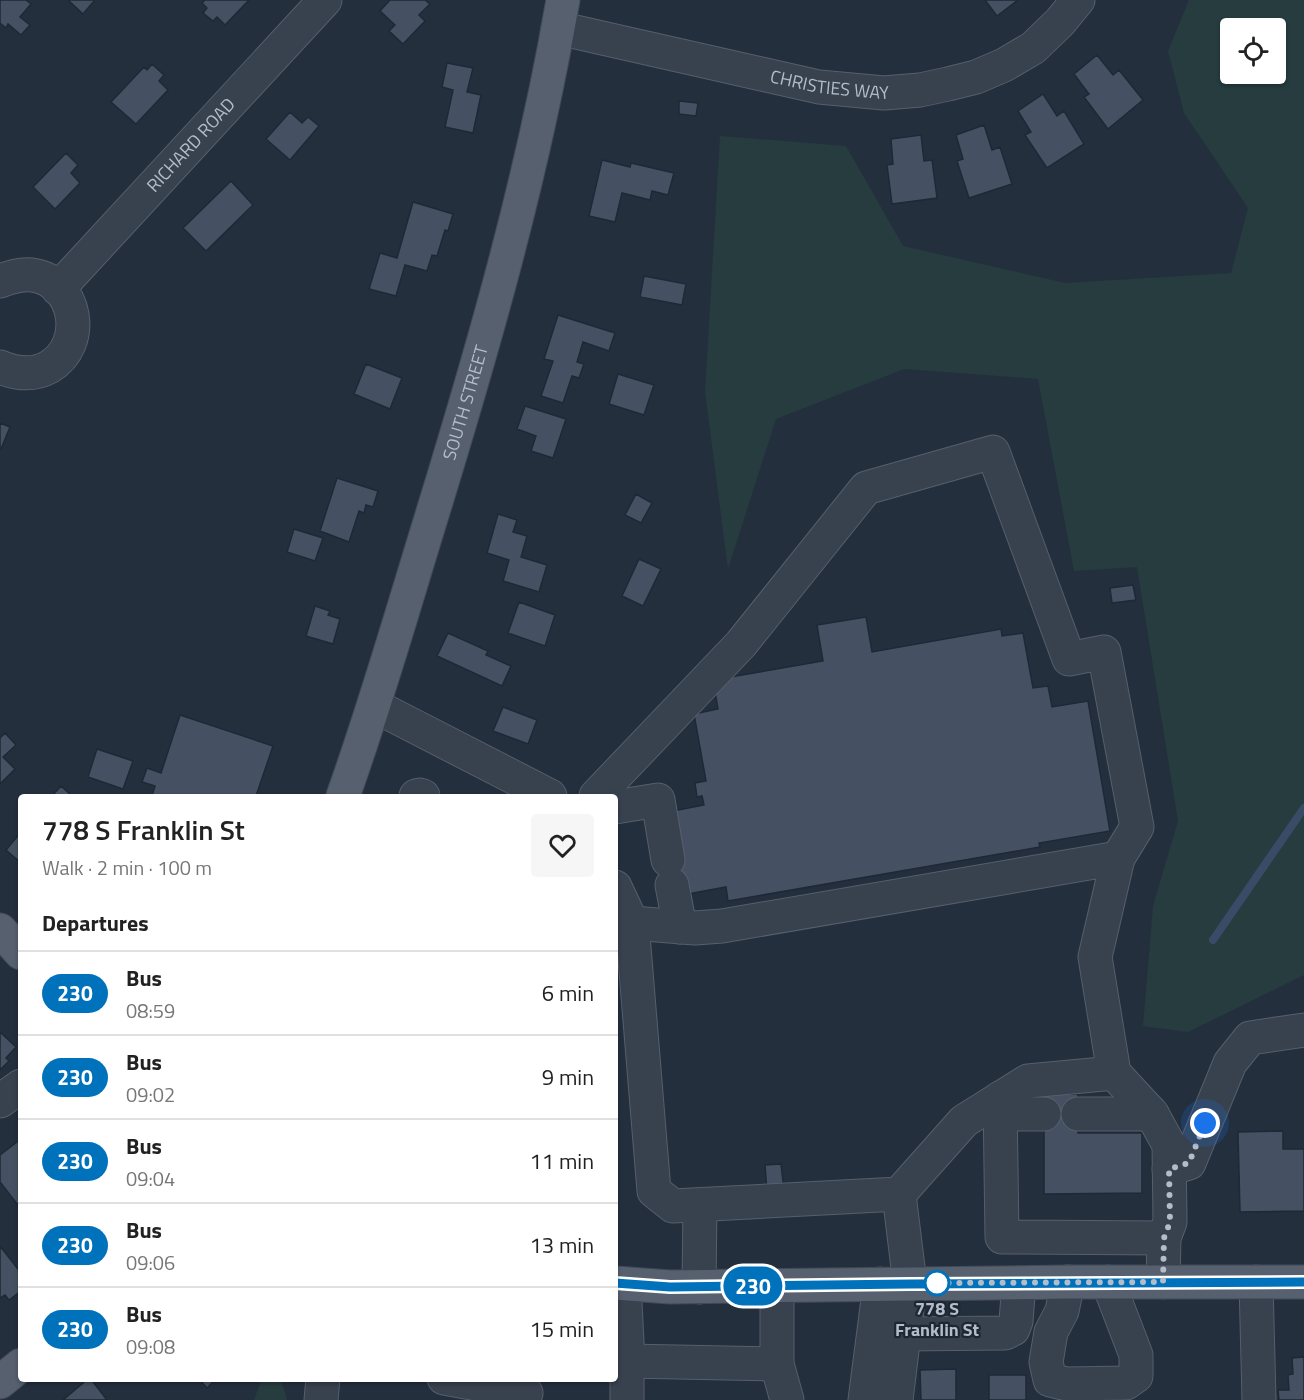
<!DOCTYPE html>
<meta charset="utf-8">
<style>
:root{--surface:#fff;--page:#f6f6f6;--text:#222;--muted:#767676;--line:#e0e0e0}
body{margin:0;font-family:"Titillium Web",sans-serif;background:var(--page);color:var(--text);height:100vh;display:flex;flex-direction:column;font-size:22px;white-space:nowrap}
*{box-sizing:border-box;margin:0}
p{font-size:20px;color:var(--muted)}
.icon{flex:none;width:33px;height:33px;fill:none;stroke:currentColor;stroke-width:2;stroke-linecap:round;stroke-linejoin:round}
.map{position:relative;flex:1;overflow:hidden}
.details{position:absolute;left:18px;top:794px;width:600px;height:588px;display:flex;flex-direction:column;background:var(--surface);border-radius:6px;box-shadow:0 2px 4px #0004}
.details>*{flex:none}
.badge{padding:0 12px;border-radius:20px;font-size:21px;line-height:39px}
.controls{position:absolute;left:1220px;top:18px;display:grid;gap:12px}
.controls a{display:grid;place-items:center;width:66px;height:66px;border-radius:6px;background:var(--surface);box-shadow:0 2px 4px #0004;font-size:30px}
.you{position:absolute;width:30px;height:30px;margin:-15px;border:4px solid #fff;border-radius:50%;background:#1a73e8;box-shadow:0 0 0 9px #1a73e833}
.map>.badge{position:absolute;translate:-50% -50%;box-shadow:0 0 0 3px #fff}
h2{padding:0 24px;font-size:22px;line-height:54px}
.round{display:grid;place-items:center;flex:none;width:63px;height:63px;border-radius:6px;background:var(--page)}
.summary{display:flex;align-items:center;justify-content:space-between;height:102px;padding:0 24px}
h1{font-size:28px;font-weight:600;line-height:45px}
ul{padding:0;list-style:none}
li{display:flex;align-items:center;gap:18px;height:84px;padding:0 24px;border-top:2px solid var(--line)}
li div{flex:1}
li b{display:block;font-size:22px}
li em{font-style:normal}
li .badge{min-width:66px;font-weight:700;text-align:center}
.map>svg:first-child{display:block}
.green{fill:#263c3f;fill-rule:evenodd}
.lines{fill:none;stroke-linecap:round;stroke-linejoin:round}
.stream{stroke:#394c67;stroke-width:8}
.building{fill:#455162;stroke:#1f2835;stroke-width:1.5}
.minor-casing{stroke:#565f6c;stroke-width:35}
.major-casing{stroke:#414a57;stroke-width:35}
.minor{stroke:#38414e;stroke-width:33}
.major{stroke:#56606e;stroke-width:33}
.line-casing{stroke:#fff;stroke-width:14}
.line{stroke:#0072bc;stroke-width:9}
.walk{stroke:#b4bcc9;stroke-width:6;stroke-dasharray:0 10.8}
.stop-dot{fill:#fff;stroke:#0072bc;stroke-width:3}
.labels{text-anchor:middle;stroke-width:4.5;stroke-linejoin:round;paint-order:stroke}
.street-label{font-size:18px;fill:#b4bcc9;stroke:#1d2633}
.stop-label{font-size:18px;font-weight:bold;fill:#b4bcc9;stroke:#1d2633}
</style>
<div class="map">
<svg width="1304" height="1400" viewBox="0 0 1304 1400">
<rect width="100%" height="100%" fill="#242f3e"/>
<path class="green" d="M1189 0H1304V975L1188 1032 1143 1026 1153 906 1178 821 1137 567 1074 571 1038 379 904 369 776 419 728 569 705 392 720 136 846 146 903 246 1065 283 1231 273 1248 208 1184 113 1168 51ZM1230 28H1275V74H1230Z
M262 1378 281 1379 287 1400H254Z"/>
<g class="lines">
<path class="stream" d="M1213 940 1304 808"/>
</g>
<path class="building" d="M0 0H26L31 4 20 17 30 25 21 35 8 24 6 28 0 23Z
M68 0H93L94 1 83 14Z
M205 0H249L225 25 217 17 213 21 203 13 207 8 202 3Z
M390 0H425L430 4 419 15 425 21 403 44 389 31 395 25 380 11Z
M985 0H1018L997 16Z
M1097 55 1113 75 1119 70 1143 100 1108 129 1084 97 1089 94 1074 74Z
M447 63 473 68 467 92 481 95 473 133 445 127 453 90 442 87Z
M152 64 164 75 159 81 168 90 136 124 111 102 144 67 147 70Z
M1043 94 1057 116 1064 111 1084 144 1047 168 1025 135 1031 132 1018 111Z
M679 101 698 103 696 116 679 114Z
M290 112 302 123 308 117 319 126 290 160 266 139Z
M984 125 992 150 1000 147 1012 184 969 198 957 161 963 159 956 135Z
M921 135 924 161 932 160 937 198 892 204 887 165 893 164 891 139Z
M66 153 78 165 71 173 80 183 55 209 33 187Z
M602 160 630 167 631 163 674 173 668 195 652 191 650 200 622 193 615 222 589 216Z
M231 181 253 205 206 251 183 228Z
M413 202 453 214 448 231 445 230 437 256 432 255 427 271 405 265 396 296 369 289 380 253 397 258Z
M644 276 686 284 682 305 640 297Z
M558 315 615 333 609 351 583 342 577 362 584 364 579 378 572 376 563 403 541 396 553 361 544 359Z
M366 364 402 378 390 409 354 394Z
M618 374 654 385 644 415 609 404Z
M525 406 566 419 553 458 531 451 536 436 517 429Z
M0 423 10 427 1 449 0 448Z
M337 478 378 491 373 507 366 505 364 513 359 511 349 542 320 531Z
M636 494 652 503 641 523 625 515Z
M498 514 517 520 513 532 527 536 521 557 547 565 539 592 503 581 509 560 487 553Z
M294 529 323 538 315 561 287 552Z
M639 559 661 569 643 606 622 596Z
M1133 585 1136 600 1112 603 1110 588Z
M519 602 555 615 545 646 508 633Z
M315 606 330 611 328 615 340 619 333 644 306 636Z
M866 617 872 652 1001 629 1002 636 1023 633 1033 688 1048 686 1052 707 1088 701 1110 831 1039 843 1040 847 728 901 726 887 688 894 660 887 656 863 673 811 704 805 702 796 697 797 695 783 706 781 694 714 718 709 713 680 823 661 817 625Z
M448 633 488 651 486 655 511 666 502 686 437 656Z
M503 707 537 720 528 744 493 731Z
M180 715 273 746 256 796H152L155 786 142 782 147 768 161 773Z
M5 733 16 745 3 757 15 769 0 784V738Z
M97 749 133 761 123 789 88 777Z
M61 786 72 796H52Z
M21 832V863L6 850Z
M0 1032 16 1047 6 1058 9 1061 0 1070Z
M1044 1094H1078V1133H1142V1193L1044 1194Z
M1283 1131V1149H1304V1211L1240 1212 1238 1132Z
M21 1139V1209L0 1182V1155Z
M781 1164 784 1190 767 1192 765 1165Z
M0 1246 21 1273V1291L9 1300 5 1295 0 1298Z
M1304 1357V1400H1279L1278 1390H1289L1288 1375 1293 1374 1292 1358Z
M956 1369V1400H921L920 1370Z
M989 1375H1026V1400H989Z
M90 1378 107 1400H63L89 1378Z
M198 1378H217L207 1388Z"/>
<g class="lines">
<g class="minor-casing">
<g id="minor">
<path id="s1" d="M558 28 819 87 884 93 920 90 948 84 976 77 1004 65 1033 48 1060 22 1078 0"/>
<path d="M0 281C11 277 20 274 32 275 77 281 88 344 49 367 33 376 17 374 0 367"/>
<path id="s2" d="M58 289 325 0"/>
<path d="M375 706 550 796"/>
<path d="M416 796 420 795 423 796"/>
<path d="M596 796 741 644 866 488 993 452 1069 659 1104 652 1137 827 1118 858"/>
<path d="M615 807 658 800 668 860"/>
<path d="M672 885 680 927"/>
<path d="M615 887 632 923 654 1191 673 1206 899 1194 964 1121 1028 1081 1114 1073"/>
<path d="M615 929 632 923 695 928 722 926 1118 858 1095 957 1114 1073 1152 1114 1169 1145 1170 1222 1164 1238 1163 1282"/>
<path d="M1000 1098 1002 1237 1164 1238"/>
<path d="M0 1101 21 1086"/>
<path d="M1001 1114H1044"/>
<path d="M1078 1114H1152"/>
<path d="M1169 1169 1189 1163 1230 1063 1250 1038 1304 1030"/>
<path d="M1068 1282 1062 1311 1051 1332 1046 1362 1050 1380 1067 1384 1126 1383 1136 1376V1355L1108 1282"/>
<path d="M1256 1282 1259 1400"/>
<path d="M624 1284 627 1342V1400"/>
<path d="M777 1286V1364L787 1400"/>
<path d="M699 1287 700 1205"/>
<path d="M904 1334 1005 1333 1013 1329 1016 1321 1019 1283"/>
<path d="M627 1361 777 1364"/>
<path d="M444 1378 526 1393"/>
<path d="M321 1400 323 1378"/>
<path d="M865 1400 880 1284"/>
<path d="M896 1400 910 1284 899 1194"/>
</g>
</g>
<g class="major-casing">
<g id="major">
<path id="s3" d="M343 796C376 704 403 609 432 515 484 346 533 175 563 0"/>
<path d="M0 930 21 953"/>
<path d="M615 1283 670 1287 1068 1282H1304"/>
<path d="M0 1382 21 1365"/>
</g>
</g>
<use href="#minor" class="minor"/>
<use href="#major" class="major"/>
</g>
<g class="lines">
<g class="line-casing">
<path id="line" d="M615 1283 670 1287 910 1284 1304 1282"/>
</g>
<use href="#line" class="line"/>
<path class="walk" d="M937 1283H932L1163 1282 1164 1238 1170 1222 1169 1169 1189 1163 1205 1123"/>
</g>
<circle class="stop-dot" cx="937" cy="1283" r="12"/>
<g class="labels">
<g class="street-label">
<text dy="6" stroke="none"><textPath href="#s1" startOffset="278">CHRISTIES WAY</textPath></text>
<text dy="6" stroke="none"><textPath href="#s2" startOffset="196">RICHARD ROAD</textPath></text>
<text dy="6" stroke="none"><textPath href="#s3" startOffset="412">SOUTH STREET</textPath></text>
</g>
<g class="stop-label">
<text x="937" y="1315">778 S<tspan x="937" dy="21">Franklin St</tspan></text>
</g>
</g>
</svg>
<div class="controls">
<a><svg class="icon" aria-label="locate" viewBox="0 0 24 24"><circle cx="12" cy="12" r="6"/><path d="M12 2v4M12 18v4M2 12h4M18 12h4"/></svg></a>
</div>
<div class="you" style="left:1205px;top:1123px"></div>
<b class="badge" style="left:753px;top:1286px;background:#0072bc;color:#fff">230</b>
<section class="details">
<div class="summary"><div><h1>778 S Franklin St</h1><p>Walk · 2 min · 100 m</p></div><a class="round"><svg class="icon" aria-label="heart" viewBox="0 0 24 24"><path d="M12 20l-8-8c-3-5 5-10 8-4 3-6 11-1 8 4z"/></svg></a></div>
<h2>Departures</h2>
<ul>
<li><span class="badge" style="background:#0072bc;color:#fff">230</span><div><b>Bus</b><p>08:59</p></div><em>6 min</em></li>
<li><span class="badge" style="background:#0072bc;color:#fff">230</span><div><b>Bus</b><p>09:02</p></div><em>9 min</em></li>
<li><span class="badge" style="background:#0072bc;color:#fff">230</span><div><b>Bus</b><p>09:04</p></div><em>11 min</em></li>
<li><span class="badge" style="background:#0072bc;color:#fff">230</span><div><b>Bus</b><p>09:06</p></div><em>13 min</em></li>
<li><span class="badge" style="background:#0072bc;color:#fff">230</span><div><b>Bus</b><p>09:08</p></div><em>15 min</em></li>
</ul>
</section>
</div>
